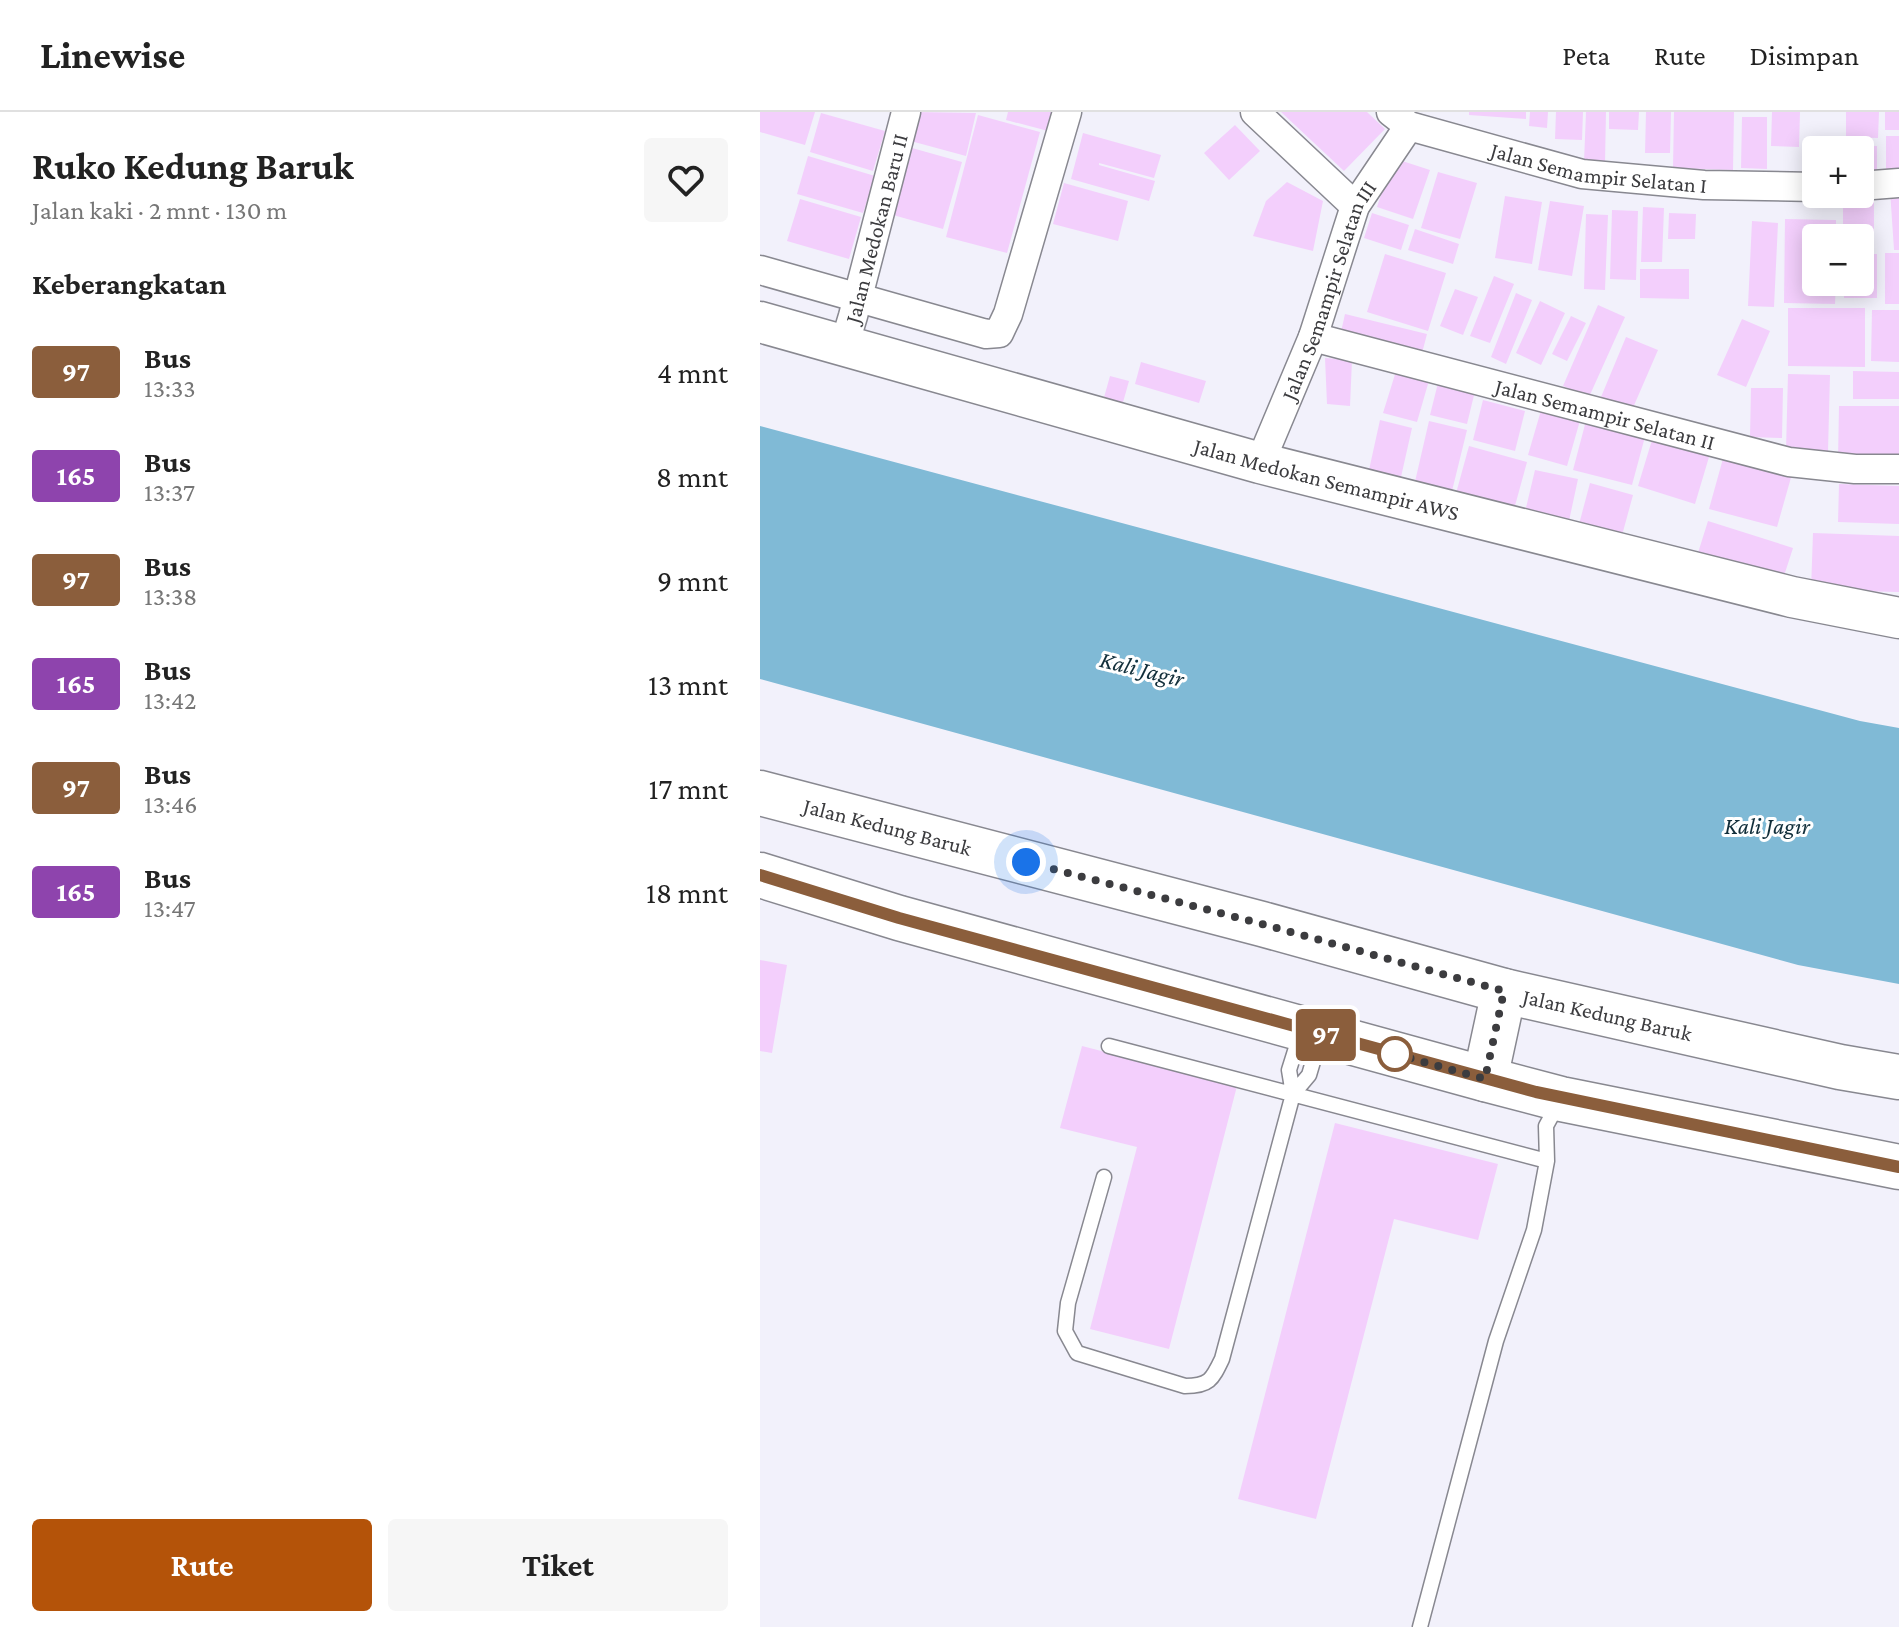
<!DOCTYPE html>
<html lang="id">
<meta charset="utf-8">
<style>
:root{--surface:#fff;--page:#f6f6f6;--text:#222;--muted:#767676;--line:#e0e0e0;--accent:#b45309}
body{margin:0;font-family:"Crimson Pro",serif;background:var(--page);color:var(--text);height:100vh;display:flex;flex-direction:column;font-size:30px;white-space:nowrap}
*{box-sizing:border-box;margin:0}
p{font-size:26px;color:var(--muted)}
.icon{flex:none;width:44px;height:44px;fill:none;stroke:currentColor;stroke-width:2;stroke-linecap:round;stroke-linejoin:round}
.map{position:relative;flex:1;overflow:hidden}
.details{display:flex;flex-direction:column;background:var(--surface);width:760px}
.details>*{flex:none}
.badge{padding:0 16px;border-radius:6px;font-size:28px;line-height:52px}
.tools{position:absolute;left:1042px;top:24px;display:grid;gap:16px}
.tools a{display:grid;place-items:center;width:72px;height:72px;border-radius:8px;background:var(--surface);box-shadow:0 4px 20px #0003;font-size:40px}
.you{position:absolute;width:40px;height:40px;margin:-20px;border:6px solid #fff;border-radius:50%;background:#1a73e8;box-shadow:0 0 0 12px #1a73e833}
.map>.badge{position:absolute;translate:-50% -50%;box-shadow:0 0 0 4px #fff}
h2{padding:0 32px;font-size:30px;line-height:72px}
.round{display:grid;place-items:center;flex:none;width:84px;height:84px;border-radius:8px;background:var(--page)}
.headline{display:flex;align-items:center;justify-content:space-between;height:136px;padding:0 32px}
h1{font-size:38px;font-weight:700;line-height:60px}
.cta{display:flex;gap:16px;margin-top:auto;padding:16px 32px}
.cta a{flex:1;height:92px;border-radius:8px;background:var(--accent);color:#fff;font-size:32px;font-weight:700;line-height:92px;text-align:center}
.cta a+a{background:var(--page);color:var(--text)}
ul{padding:0;list-style:none}
li{display:flex;align-items:center;gap:24px;height:104px;padding:0 32px}
li div{flex:1}
li b{display:block;font-size:30px}
li em{font-style:normal}
li .badge{min-width:88px;font-weight:700;text-align:center}
header{display:flex;align-items:center;gap:48px;box-sizing:border-box;height:112px;padding:0 40px;background:var(--surface);border-bottom:2px solid var(--line)}
header strong{font-size:38px}
nav{display:flex;gap:44px;margin-inline-start:auto;font-size:28px}
main{display:flex;flex:1;min-height:0}
.map>svg:first-child{display:block}
.water{fill:#80bad6}
.building{fill:#f3cffc}
.lines{fill:none;stroke-linecap:round;stroke-linejoin:round}
.lane-casing{stroke:#888890;stroke-width:17}
.street-casing{stroke:#888890;stroke-width:31}
.secondary-casing{stroke:#888890;stroke-width:43}
.primary-casing{stroke:#888890;stroke-width:47}
.lane{stroke:#fff;stroke-width:14}
.street{stroke:#fff;stroke-width:28}
.secondary{stroke:#fff;stroke-width:40}
.primary{stroke:#fff;stroke-width:44}
.line-casing{stroke:#fff;stroke-width:18}
.line{stroke:#8b5e3c;stroke-width:12}
.walk{stroke:#3c3c3f;stroke-width:8;stroke-dasharray:0 14.4}
.stop-dot{fill:#fff;stroke:#8b5e3c;stroke-width:4}
.labels{text-anchor:middle;stroke-width:6;stroke-linejoin:round;paint-order:stroke}
.street-label{font-size:22px;fill:#3c3c3f;stroke:#fff}
.water-label{font-size:24px;font-style:italic;fill:#112e3a;stroke:#fff}
</style>
<header>
<strong>Linewise</strong>
<nav><a>Peta</a><a>Rute</a><a>Disimpan</a></nav>
</header>
<main>
<section class="details">
<div class="headline"><div><h1>Ruko Kedung Baruk</h1><p>Jalan kaki · 2 mnt · 130 m</p></div><a class="round"><svg class="icon" aria-label="heart" viewBox="0 0 24 24"><path d="M12 20l-8-8c-3-5 5-10 8-4 3-6 11-1 8 4z"/></svg></a></div>
<h2>Keberangkatan</h2>
<ul>
<li><span class="badge" style="background:#8b5e3c;color:#fff">97</span><div><b>Bus</b><p>13:33</p></div><em>4 mnt</em></li>
<li><span class="badge" style="background:#8e44ad;color:#fff">165</span><div><b>Bus</b><p>13:37</p></div><em>8 mnt</em></li>
<li><span class="badge" style="background:#8b5e3c;color:#fff">97</span><div><b>Bus</b><p>13:38</p></div><em>9 mnt</em></li>
<li><span class="badge" style="background:#8e44ad;color:#fff">165</span><div><b>Bus</b><p>13:42</p></div><em>13 mnt</em></li>
<li><span class="badge" style="background:#8b5e3c;color:#fff">97</span><div><b>Bus</b><p>13:46</p></div><em>17 mnt</em></li>
<li><span class="badge" style="background:#8e44ad;color:#fff">165</span><div><b>Bus</b><p>13:47</p></div><em>18 mnt</em></li>
</ul>
<div class="cta"><a>Rute</a><a>Tiket</a></div>
</section>
<div class="map">
<svg width="1139" height="1515" viewBox="0 0 1139 1515">
<rect width="100%" height="100%" fill="#f2f1fb"/>
<path class="water" d="M0 314 1100 609 1139 616V872L1038 853 0 567Z"/>
<path class="building" d="M0 0H55L45 33 0 20Z
M154 0 216 1 206 44 147 28Z
M248 0H298L292 20 246 8Z
M521 0H607L625 17 584 59Z
M709 0H766V7L709 3Z
M770 0H788L787 16 769 14Z
M796 0H823L822 28 795 27Z
M826 0H846L845 51 824 50Z
M849 0H879L878 18 849 17Z
M886 0H911L910 41H885Z
M914 0H974L973 58 913 56Z
M1012 0H1040L1039 35 1011 34Z
M1086 0H1119L1118 26 1086 25Z
M1125 0H1139V18H1125Z
M61 1 125 19 113 59 50 40Z
M218 3 280 20 247 141 186 125Z
M982 5H1007V57L981 56Z
M475 13 500 39 469 68 444 41Z
M323 21 401 43 394 66 339 51V53L395 69 389 89 311 67Z
M1126 24H1139V57H1126Z
M1066 33 1117 34V59H1100V38H1065Z
M152 36 202 50 183 117 133 103Z
M48 44 115 64 103 101 37 82Z
M633 46 670 58 653 107 617 95Z
M678 60 717 71 700 127 661 116Z
M527 70 563 89 553 139 493 124 506 89Z
M304 71 368 89 358 129 293 112Z
M1139 77V138H1134L1130 78Z
M745 84 782 90 772 152 735 146Z
M40 87 101 105 89 147 27 129Z
M790 89 824 94 812 164 778 158Z
M1083 89 1114 90V136H1100V126H1083Z
M883 95 904 96 902 150H881Z
M852 98 878 99 876 168 850 167Z
M612 101 649 113 641 138 604 126Z
M909 101 936 102 935 127H908Z
M826 102 848 103 845 178 824 177Z
M1025 107 1076 108V126H1056V170H1076L1075 192 1024 191Z
M992 109 1018 111 1014 195 988 194Z
M655 117 699 132 693 152 648 138Z
M1125 141H1139V192H1125Z
M625 142 686 161 668 219 607 200Z
M1100 142H1117V186H1084V170H1100Z
M880 157H929V187L880 186Z
M734 164 754 172 730 231 710 224Z
M695 177 718 185 703 223 680 214Z
M756 181 772 188 746 252 731 245Z
M780 189 805 201 781 253 756 241Z
M838 193 865 205 829 285 803 274Z
M1028 196H1105V255L1028 254Z
M1112 198H1139V250L1111 249Z
M585 202 667 222 660 249 579 229Z
M811 204 826 211 807 249 792 242Z
M982 207 1010 219 986 275 957 263Z
M866 225 898 238 872 298 841 285Z
M565 246 592 248 590 294 567 292Z
M381 250 446 269 439 291 375 272Z
M637 256 670 265 657 310 623 301Z
M1093 259 1139 260V287H1093Z
M1028 262 1070 263 1068 339 1026 338Z
M350 264 369 269 362 294 343 289Z
M679 267 716 275 707 312 670 303Z
M991 276H1023L1022 326 990 325Z
M723 288 765 299 755 339 713 328Z
M1079 294H1139V349L1078 348Z
M782 295 821 305 807 354 768 343Z
M827 305 886 321 872 373 813 358Z
M620 308 652 316 641 365 609 358Z
M669 309 707 318 691 383 654 374Z
M892 328 949 345 935 392 878 374Z
M709 334 767 350 753 401 695 385Z
M964 343 1032 362 1017 415 949 397Z
M775 358 818 367 809 409 765 400Z
M830 371 873 383 861 427 818 416Z
M1079 372 1139 374V412L1078 410Z
M948 409 1033 436 1022 470 937 444Z
M1053 421 1139 424V480L1051 478Z
M0 848 27 853 12 941 0 939Z
M322 934 477 974 409 1237 330 1217 377 1035 300 1016Z
M575 1011 738 1052 718 1128 634 1107 556 1407 478 1387Z"/>
<g class="lines">
<g class="lane-casing">
<path id="lane" d="M349 934 787 1049
M533 982 549 963 560 926
M344 1065 308 1191 305 1219 317 1241 425 1274C449 1274 452 1268 462 1247L533 982 529 958 540 923
M660 1515 736 1229 774 1118 787 1049 786 1014 798 992"/>
</g>
<g class="street-casing">
<g id="street">
<path d="M495 0 595 94"/>
<path id="s1" d="M631 0 649 14 822 62 944 73 1056 75"/>
<path d="M1100 74 1139 71"/>
<path d="M0 158 226 222 239 221 248 202 307 0"/>
<path id="s2" d="M553 225 1029 350 1095 357H1139"/>
<path id="s3" d="M84 234 93 204 146 0"/>
<path id="s4" d="M500 351 553 225 595 94 649 14"/>
</g>
</g>
<g class="secondary-casing">
<g id="secondary">
<path id="s5" d="M0 210 500 351 1032 485 1139 506"/>
</g>
</g>
<g class="primary-casing">
<g id="primary">
<path id="s6" d="M0 681 502 812 744 879 1080 955 1139 965"/>
<path d="M0 763 139 806 725 967 801 987 1139 1055"/>
<path d="M725 967 744 879"/>
</g>
</g>
<use href="#lane" class="lane"/>
<use href="#street" class="street"/>
<use href="#secondary" class="secondary"/>
<use href="#primary" class="primary"/>
</g>
<g class="lines">
<g class="line-casing">
<path id="line" d="M0 763 139 806 776 980 1139 1055"/>
</g>
<use href="#line" class="line"/>
<path class="walk" d="M266 750 502 812 744 879 725 967 635 942"/>
</g>
<circle class="stop-dot" cx="635" cy="942" r="16"/>
<g class="labels">
<g class="street-label">
<text dy="8" stroke="none"><textPath href="#s1" startOffset="218">Jalan Semampir Selatan I</textPath></text>
<text dy="8" stroke="none"><textPath href="#s3" startOffset="122">Jalan Medokan Baru II</textPath></text>
<text dy="8" stroke="none"><textPath href="#s4" startOffset="186">Jalan Semampir Selatan III</textPath></text>
<text dy="8" stroke="none"><textPath href="#s2" startOffset="302">Jalan Semampir Selatan II</textPath></text>
<text dy="8" stroke="none"><textPath href="#s5" startOffset="588">Jalan Medokan Semampir AWS</textPath></text>
<text dy="8" stroke="none"><textPath href="#s6" startOffset="132">Jalan Kedung Baruk</textPath></text>
<text dy="8" stroke="none"><textPath href="#s6" startOffset="876">Jalan Kedung Baruk</textPath></text>
</g>
<g class="water-label">
<text transform="translate(382 557) rotate(14)" y="8">Kali Jagir</text>
<text x="1007" y="722">Kali Jagir</text>
</g>
</g>
</svg>
<div class="tools">
<a>+</a>
<a>−</a>
</div>
<div class="you" style="left:266px;top:750px"></div>
<b class="badge" style="left:566px;top:923px;background:#8b5e3c;color:#fff">97</b>
</div>
</main>
